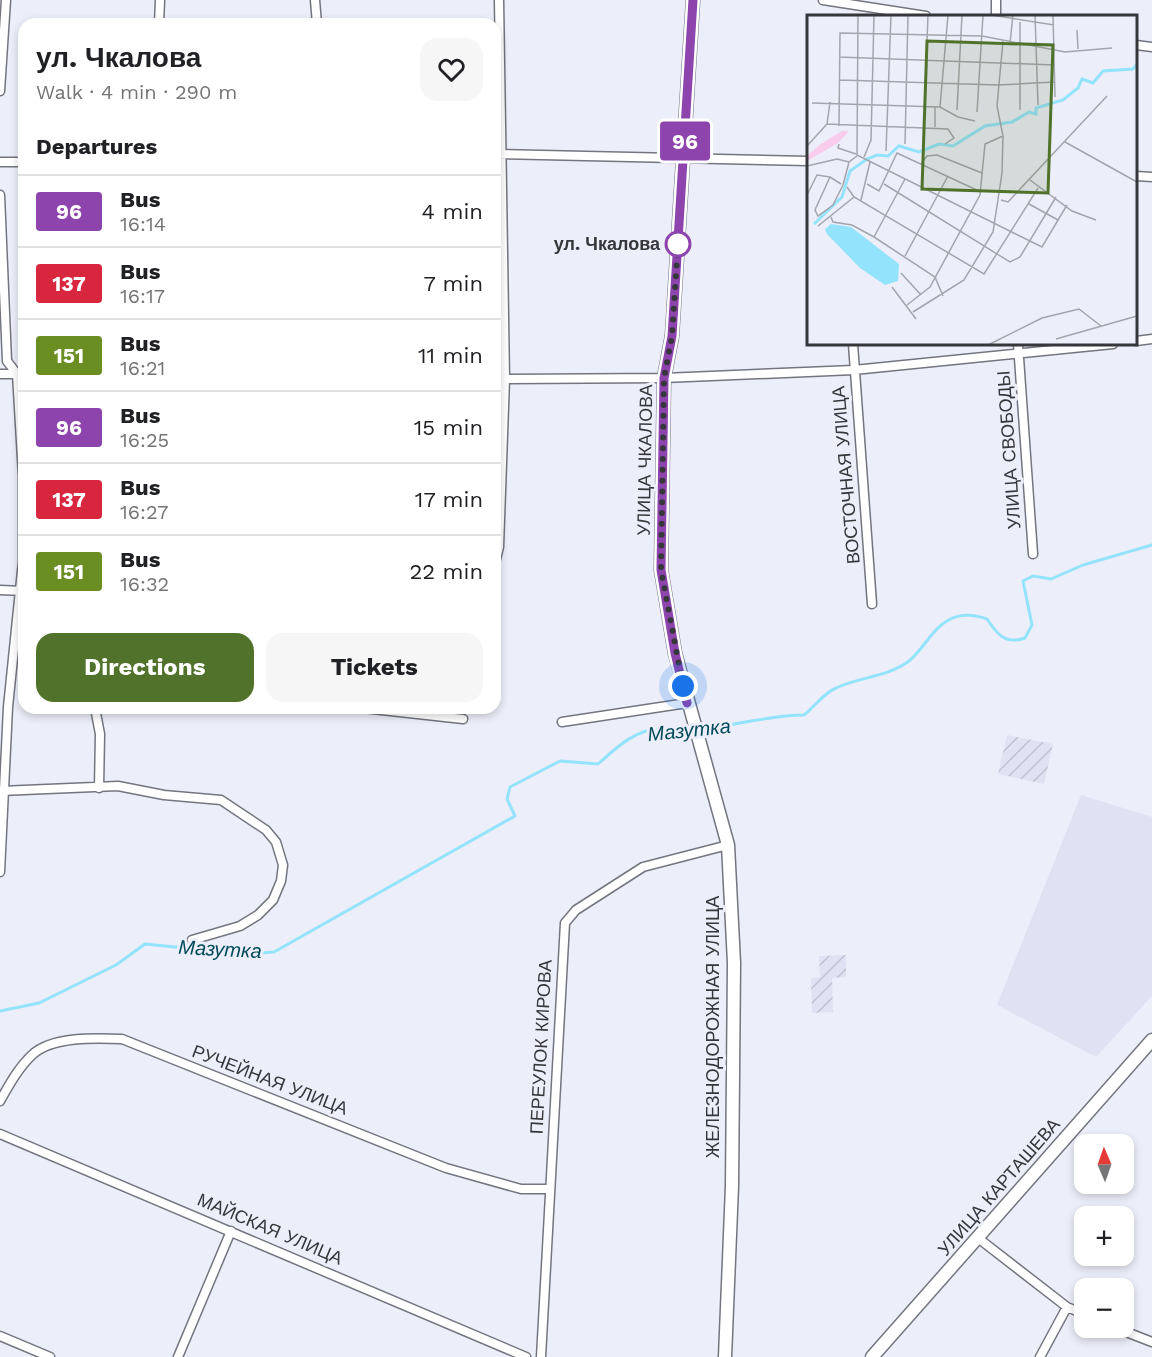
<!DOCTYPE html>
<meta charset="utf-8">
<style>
:root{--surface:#fff;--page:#f6f6f6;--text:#202124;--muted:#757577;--line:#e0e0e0;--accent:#50722a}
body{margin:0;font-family:"Work Sans",sans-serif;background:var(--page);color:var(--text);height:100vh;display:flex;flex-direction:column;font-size:22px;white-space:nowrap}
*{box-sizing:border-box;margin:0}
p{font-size:20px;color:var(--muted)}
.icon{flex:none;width:33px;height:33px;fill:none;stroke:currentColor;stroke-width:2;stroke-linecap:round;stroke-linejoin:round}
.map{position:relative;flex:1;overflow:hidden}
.side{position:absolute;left:18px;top:18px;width:483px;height:696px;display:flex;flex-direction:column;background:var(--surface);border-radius:18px;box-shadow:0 3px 9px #0003}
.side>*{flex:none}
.badge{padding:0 12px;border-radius:4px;font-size:21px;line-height:39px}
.needle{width:39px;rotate:358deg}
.buttons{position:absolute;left:1074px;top:1134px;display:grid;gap:12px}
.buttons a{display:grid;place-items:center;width:60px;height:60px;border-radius:12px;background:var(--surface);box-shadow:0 3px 9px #0003;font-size:30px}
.you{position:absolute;width:30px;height:30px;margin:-15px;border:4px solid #fff;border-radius:50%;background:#1a73e8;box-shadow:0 0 0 9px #1a73e833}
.map>.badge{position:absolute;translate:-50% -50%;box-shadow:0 0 0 3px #fff}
h2{padding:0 18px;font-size:22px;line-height:54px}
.round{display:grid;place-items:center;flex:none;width:63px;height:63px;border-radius:18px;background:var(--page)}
.head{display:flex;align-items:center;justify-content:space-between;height:102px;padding:0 18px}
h1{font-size:28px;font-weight:700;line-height:45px}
.button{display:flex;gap:12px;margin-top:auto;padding:12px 18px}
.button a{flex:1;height:69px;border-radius:18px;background:var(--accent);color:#fff;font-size:24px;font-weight:700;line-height:69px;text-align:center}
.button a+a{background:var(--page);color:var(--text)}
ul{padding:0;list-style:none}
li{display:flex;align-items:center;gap:18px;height:72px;padding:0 18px;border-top:2px solid var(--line)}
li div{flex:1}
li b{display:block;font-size:22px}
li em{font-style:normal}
li .badge{min-width:66px;font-weight:700;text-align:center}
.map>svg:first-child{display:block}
.built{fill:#dfe2f3}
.industrial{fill:url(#industrial-furrows)}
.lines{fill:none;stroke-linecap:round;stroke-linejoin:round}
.stream{stroke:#94e3fc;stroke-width:3}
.street-casing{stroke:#73757f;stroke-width:11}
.secondary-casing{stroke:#73757f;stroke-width:15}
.street{stroke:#fff;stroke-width:8}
.secondary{stroke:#fff;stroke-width:12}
.line-casing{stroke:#fff;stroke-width:14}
.line{stroke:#8e44ad;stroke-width:9}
.walk{stroke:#36373b;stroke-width:6;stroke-dasharray:0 10.8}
.stop-dot{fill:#fff;stroke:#8e44ad;stroke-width:3}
.labels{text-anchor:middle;stroke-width:6;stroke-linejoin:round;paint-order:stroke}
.stop-label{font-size:18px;font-weight:bold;fill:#36373b;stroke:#eceef9;text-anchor:end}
.street-label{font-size:18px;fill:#36373b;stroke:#eceef9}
.water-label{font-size:20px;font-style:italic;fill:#004a5a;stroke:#eceef9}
.inset-river{fill:none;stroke:#94e3fc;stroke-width:3}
.inset-road{fill:none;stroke:#a3a5ad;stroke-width:1.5}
.view{fill:#50722a;fill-opacity:0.15;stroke:#50722a;stroke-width:3}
.inset-edge{fill:none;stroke:#36373b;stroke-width:3}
</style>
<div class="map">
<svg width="1152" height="1357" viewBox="0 0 1152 1357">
<defs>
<pattern id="industrial-furrows" width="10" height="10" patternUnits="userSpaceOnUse" patternTransform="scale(1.5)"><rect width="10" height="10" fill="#dfe2f3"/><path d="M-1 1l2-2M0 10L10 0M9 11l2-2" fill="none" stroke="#c0c2d1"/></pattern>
</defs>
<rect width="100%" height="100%" fill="#eceef9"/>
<path class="built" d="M1081 795 1152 817V996L1096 1057 997 1005Z"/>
<path class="industrial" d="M1007 735 1053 744 1044 784 998 774Z
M846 955V977L832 978 833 1012 812 1013 811 978 820 977 819 956Z"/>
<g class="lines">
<path class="stream" d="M700 729C735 726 769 715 804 715 814 707 824 693 836 688 859 677 888 677 909 661 923 650 932 629 947 621 960 613 973 614 987 619 997 634 1005 645 1025 638L1032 625 1023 581 1033 576 1051 579 1083 565 1152 545
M0 1011 39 1003 116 965 145 944 245 954 274 952 515 816 507 799 510 787 560 761 598 764C615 749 635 729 660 729 671 730 682 731 693 730"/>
<g class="street-casing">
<path id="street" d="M315 0 317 24
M823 0 926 16
M996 0V16
M159 24 160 0
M1136 45 1152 47
M0 91 6 0
M495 154 808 161
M0 162H24
M1136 176 1152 177
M0 195 7 361 17 374 23 476V561L8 707 0 872
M1136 341 1152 339
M853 344 872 604
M1018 344 1033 554
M0 374H24
M495 379 664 378 854 370 1113 344
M495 563 499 547 505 379 499 0
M0 590 24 591
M95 708 100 734 99 788
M363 708 463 719
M562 722 687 703
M0 791 118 786 164 795 221 800 266 830 276 842 283 865 281 881 273 900 258 915 240 926 192 940
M0 1101C9 1085 19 1067 32 1055 52 1036 97 1038 122 1039L446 1168 521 1189H549
M0 1134 526 1357
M978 1238 1067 1307 1084 1314
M1116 1328 1152 1342
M0 1336 50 1357
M178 1357 231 1231
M541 1357 565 923 576 910 643 867 728 845
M1040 1357 1067 1307"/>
</g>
<g class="secondary-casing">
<path id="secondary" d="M693 0 672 336 664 378 661 570 675 653 728 845 734 963 732 1186 725 1357
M872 1357 1152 1040"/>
</g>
<use href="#street" class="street"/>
<use href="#secondary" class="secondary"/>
</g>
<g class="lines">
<g class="line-casing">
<path id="line" d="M687 703 675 653 661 570 664 378 672 336 693 0"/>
</g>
<use href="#line" class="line"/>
<path class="walk" d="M678 244 672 336 664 378 661 570 683 686"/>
</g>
<circle class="stop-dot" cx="678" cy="244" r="12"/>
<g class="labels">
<g class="stop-label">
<text x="660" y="250">ул. Чкалова</text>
</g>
<g class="street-label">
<text transform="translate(1009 450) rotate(-94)" y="6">УЛИЦА СВОБОДЫ</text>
<text transform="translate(645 460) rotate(-89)" y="6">УЛИЦА ЧКАЛОВА</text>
<text transform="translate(846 475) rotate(-95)" y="6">ВОСТОЧНАЯ УЛИЦА</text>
<text transform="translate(713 1027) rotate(-90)" y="6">ЖЕЛЕЗНОДОРОЖНАЯ УЛИЦА</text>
<text transform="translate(541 1047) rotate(-87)" y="6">ПЕРЕУЛОК КИРОВА</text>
<text transform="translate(270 1080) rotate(21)" y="6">РУЧЕЙНАЯ УЛИЦА</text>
<text transform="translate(999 1187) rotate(-49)" y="6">УЛИЦА КАРТАШЕВА</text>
<text transform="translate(270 1229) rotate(23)" y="6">МАЙСКАЯ УЛИЦА</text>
</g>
<g class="water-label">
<text transform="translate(689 730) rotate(-6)" y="7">Мазутка</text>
<text transform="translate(220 949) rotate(3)" y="7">Мазутка</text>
</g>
</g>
<g transform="translate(807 15)">
<rect width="330" height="330" fill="#eceef9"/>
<path d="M35 116H42L31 128 0 146V141L14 129Z" fill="#f9cbec"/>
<path d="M24 209 44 212 92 249 91 266 78 270 53 253 20 219 18 214Z" fill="#94e3fc"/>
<path class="inset-river" d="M7 209 35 182 43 156 60 144 70 140 81 141 92 131 112 137 132 129 146 131 178 111 205 107 222 97 229 99V93L256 85 271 73 275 64 286 68 296 56 326 54 330 49"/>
<path class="inset-road" d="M51 0 50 140 235 232 260 190M184 0 247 10M228 0 231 90M246 0 248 82M213 7V95M270 15 271 34M203 28 206 0M32 42 248 50M33 65 191 70 247 67M5 88 133 92 151 102 168 106M128 91V112M133 92 141 0M150 95 155 0M170 97 176 0M20 109 23 87M32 111 33 18 175 21 258 37 305 33M258 127 330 167M32 129 31 133 49 139M98 129 101 0M0 131 20 109 141 114 147 123 138 129M116 132 121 0M79 136 84 0M57 142 64 125 67 0M114 149 120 141 130 140 175 158M0 151 30 144 42 147M23 162 8 195 11 201 26 190 36 170M223 165 265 196 289 205M60 169 72 176 90 138 174 177M77 169 203 247 213 242 249 182M36 170 42 147 50 141M40 172 47 182 177 259 231 173M0 180 10 160 23 162 34 169M54 185 63 147M194 185 201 187 300 81M222 189 251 205M24 202 26 207 45 210 67 222 128 262 136 281M11 211 47 182M67 222 98 164M98 241 141 161M94 258 114 280M85 272 109 304M100 290 123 272 173 180 178 129 196 121M106 297 157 265 186 217 195 158 196 121 190 91 196 26M249 324 330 301M181 330 235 303 272 294 294 311"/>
<path class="view" d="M120 26 246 30 241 178 115 174Z"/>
<rect width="330" height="330" class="inset-edge"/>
</g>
</svg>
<div class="buttons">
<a><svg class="needle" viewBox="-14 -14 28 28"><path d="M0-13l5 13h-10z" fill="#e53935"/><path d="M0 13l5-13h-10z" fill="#757577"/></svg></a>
<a>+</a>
<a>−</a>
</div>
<div class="you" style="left:683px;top:686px"></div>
<b class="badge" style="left:685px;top:141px;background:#8e44ad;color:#fff">96</b>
<section class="side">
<div class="head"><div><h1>ул. Чкалова</h1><p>Walk · 4 min · 290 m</p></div><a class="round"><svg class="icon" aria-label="heart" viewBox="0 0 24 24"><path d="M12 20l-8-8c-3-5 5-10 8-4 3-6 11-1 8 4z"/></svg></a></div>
<h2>Departures</h2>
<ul>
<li><span class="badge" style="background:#8e44ad;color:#fff">96</span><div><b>Bus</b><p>16:14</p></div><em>4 min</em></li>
<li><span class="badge" style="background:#d7263d;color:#fff">137</span><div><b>Bus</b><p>16:17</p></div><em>7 min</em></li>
<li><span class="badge" style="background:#6b8e23;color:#fff">151</span><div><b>Bus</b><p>16:21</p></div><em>11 min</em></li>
<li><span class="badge" style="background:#8e44ad;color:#fff">96</span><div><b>Bus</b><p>16:25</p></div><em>15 min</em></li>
<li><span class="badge" style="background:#d7263d;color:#fff">137</span><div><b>Bus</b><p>16:27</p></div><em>17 min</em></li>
<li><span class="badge" style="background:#6b8e23;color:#fff">151</span><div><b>Bus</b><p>16:32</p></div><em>22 min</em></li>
</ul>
<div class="button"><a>Directions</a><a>Tickets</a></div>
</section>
</div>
